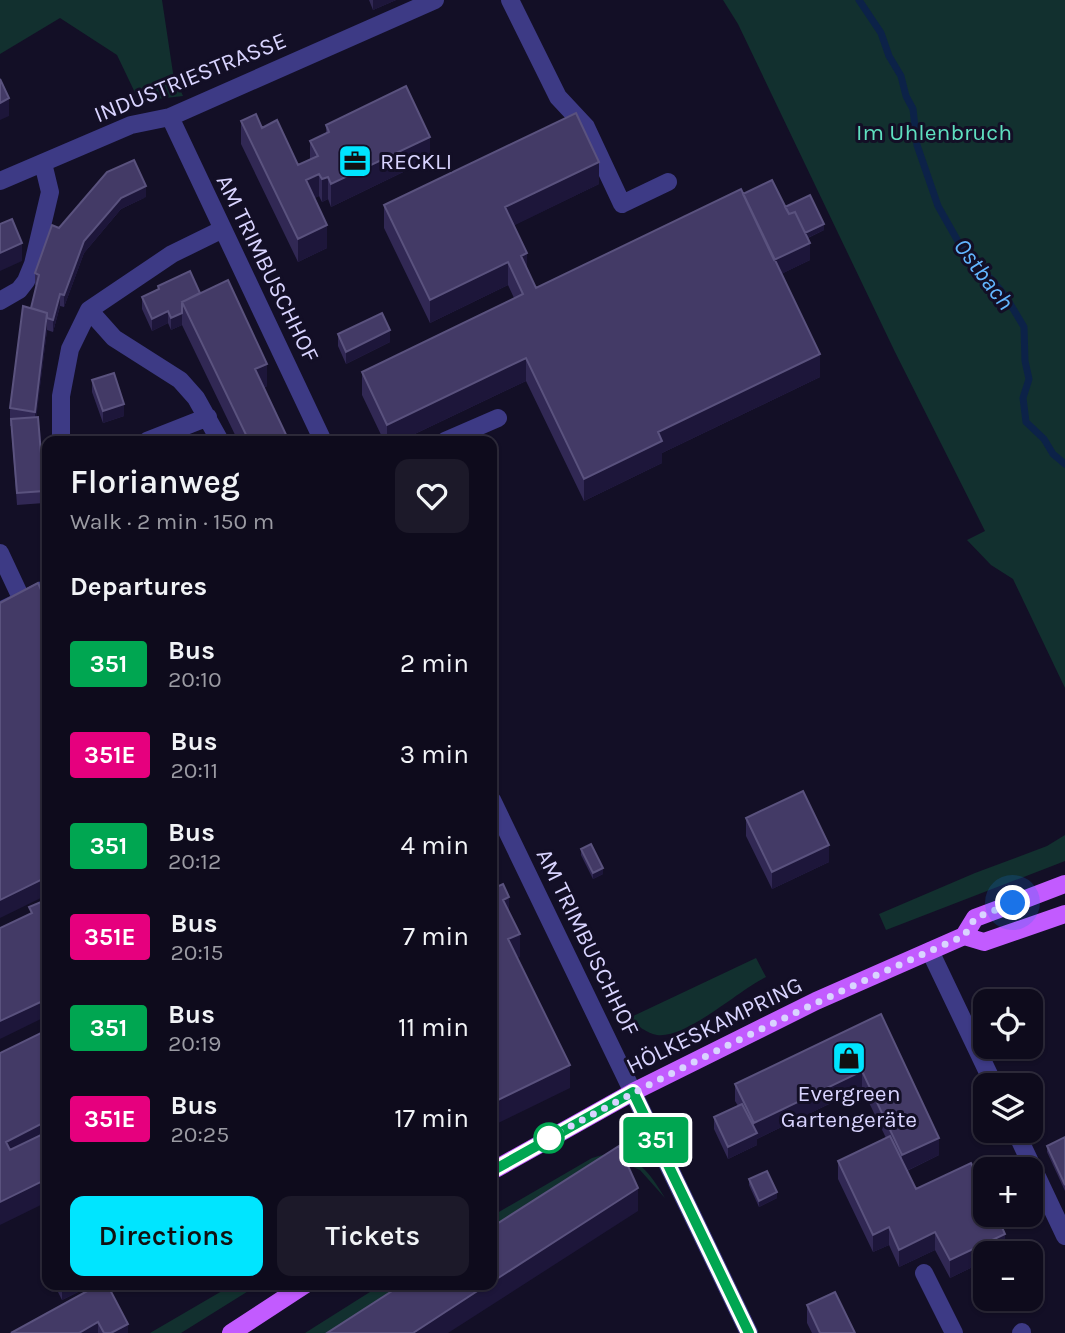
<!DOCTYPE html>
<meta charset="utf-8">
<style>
:root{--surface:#0e0b1c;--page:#1c1929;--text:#f1f3f6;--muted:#9b9ba3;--line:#2e2b3b;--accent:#00e5ff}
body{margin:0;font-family:Karla,sans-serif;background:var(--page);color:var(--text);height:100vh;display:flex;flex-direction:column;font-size:26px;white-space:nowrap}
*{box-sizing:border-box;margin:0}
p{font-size:23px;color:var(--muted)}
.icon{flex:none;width:38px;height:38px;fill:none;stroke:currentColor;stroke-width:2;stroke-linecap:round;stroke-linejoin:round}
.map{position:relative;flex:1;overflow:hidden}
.side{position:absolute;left:42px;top:436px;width:455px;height:854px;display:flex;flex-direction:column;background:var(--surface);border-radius:14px;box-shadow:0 2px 5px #0004,0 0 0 2px var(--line)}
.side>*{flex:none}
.badge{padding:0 14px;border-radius:5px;font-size:24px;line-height:46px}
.tools{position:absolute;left:973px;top:989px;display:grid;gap:14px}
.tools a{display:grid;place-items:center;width:70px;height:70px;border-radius:14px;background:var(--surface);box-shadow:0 2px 5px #0004,0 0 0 2px var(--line);font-size:35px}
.you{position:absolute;width:35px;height:35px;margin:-18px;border:5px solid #fff;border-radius:50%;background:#1a73e8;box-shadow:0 0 0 10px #1a73e833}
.map>.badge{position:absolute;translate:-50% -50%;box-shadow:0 0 0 4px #fff}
h2{padding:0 28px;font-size:26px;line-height:63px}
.round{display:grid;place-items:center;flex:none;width:74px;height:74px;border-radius:14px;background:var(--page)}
.head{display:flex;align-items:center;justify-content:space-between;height:119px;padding:0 28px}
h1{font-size:33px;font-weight:600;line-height:52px}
.action{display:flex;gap:14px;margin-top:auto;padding:14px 28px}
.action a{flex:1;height:80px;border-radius:14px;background:var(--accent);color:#111;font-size:28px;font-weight:600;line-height:80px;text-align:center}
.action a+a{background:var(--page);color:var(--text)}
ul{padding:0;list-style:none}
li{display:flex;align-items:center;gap:21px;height:91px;padding:0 28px}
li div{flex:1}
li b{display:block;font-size:26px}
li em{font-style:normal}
li .badge{min-width:77px;font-weight:700;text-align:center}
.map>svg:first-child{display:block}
.green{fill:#12302f}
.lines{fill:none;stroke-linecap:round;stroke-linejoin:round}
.stream{stroke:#0c2248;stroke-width:7}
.minor{stroke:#3d3a85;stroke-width:18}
.major{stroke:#c25bff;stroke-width:18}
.wall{fill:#312854}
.shaded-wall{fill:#1d163a}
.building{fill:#433a66;stroke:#5a527e;stroke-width:2}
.line-casing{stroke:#fff;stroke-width:16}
.line{stroke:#00a651;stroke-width:10}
.walk{stroke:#d9d4ff;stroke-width:7;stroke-dasharray:0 12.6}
.stop-dot{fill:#fff;stroke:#00a651;stroke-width:3.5}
.labels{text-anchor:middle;stroke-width:6;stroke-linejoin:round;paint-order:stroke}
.street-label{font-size:23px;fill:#d9d4ff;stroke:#130f26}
.park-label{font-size:23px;fill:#5fe0c0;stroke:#130f26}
.poi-label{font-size:23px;fill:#d9d4ff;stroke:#130f26;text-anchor:start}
.water-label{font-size:24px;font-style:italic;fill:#62b6ff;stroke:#130f26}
</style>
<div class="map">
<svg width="1065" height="1333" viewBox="0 0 1065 1333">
<rect width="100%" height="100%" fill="#130f26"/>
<path class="green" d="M0 0H162L173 73 183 96 139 101 117 55 60 18 0 54Z
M723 0H1065V688L1013 579 991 565 967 540 985 531 895 352 738 24Z
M1065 835V861L886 930 879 914 975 873 1047 846Z
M756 958 766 977C739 990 686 1039 657 1035 646 1033 637 1025 629 1018Z
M606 1154C639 1156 649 1172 665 1198L640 1170 622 1162 492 1236V1216L592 1158Z
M234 1284 258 1285 181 1333H150Z
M381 1285H415L339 1333H305Z"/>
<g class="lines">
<path class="stream" d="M859 0 881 33 889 56 901 76 906 96 913 109 917 145 938 206 968 259 992 280 1006 297 1024 327 1025 361 1029 379 1023 398 1026 422 1044 439 1053 454 1065 464"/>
<path class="minor" d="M510 0 558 97 586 127 622 204 668 182
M170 117 323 441
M0 181 131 125 170 117 435 0
M0 301 19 290 26 281 33 264 50 192 43 163
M89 310 114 338 180 380 196 398 220 441
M61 441V396L70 349 89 310 172 254 221 230
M147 441 208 417
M445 441 498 418
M0 553 22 600
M0 611 47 588
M492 800 749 1333
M930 951 994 1085
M1015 1130 1065 1236
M924 1273 954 1333
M1021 1333 1022 1332"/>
<path class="major" d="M964 936 984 942 1065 914
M492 1171 633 1092 816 1001 964 936 975 918 1065 884
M231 1333 306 1284"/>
</g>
<path class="wall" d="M369 0H396L373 10Z
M241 121 262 128 298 165 310 159V141L326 134V125L430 159 331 207 328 199 322 202 319 196 314 198 327 248 298 262 241 144Z
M599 184 514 225 527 270 536 288 743 194 785 207 824 230 808 238 810 260 781 274 820 377 662 453V463L584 501 526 381 400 441H384L362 395V372L514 298 508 285 430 323 384 228V205Z
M146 197 121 209 84 253 64 307 60 306 53 332 47 330 36 417 44 491V503L17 505 11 426H10V408L37 286 35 285V273L59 228Z
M158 286 200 293 267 386 264 388 289 441H238L182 325 171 330 168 323 152 331 142 309V297L158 289Z
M338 334 390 342 346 364 338 346Z
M92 380 124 416 103 423 92 392Z
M746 818 829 862 772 889 746 836Z
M581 849 603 874 593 879 581 855Z
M881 1014 939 1155 907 1171 916 1189 1005 1251 985 1253V1261L950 1278 935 1250 899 1267 889 1245 873 1252 838 1179V1161L886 1138 862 1088 757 1139V1145L728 1159 714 1129V1117L738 1106 735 1101V1084Z
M1065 1137V1191L1047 1152V1146Z
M749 1179 777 1198 759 1207 749 1185Z
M47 1242V1270L43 1261V1244Z
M48 1284H94L62 1300 57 1290 52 1292Z
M100 1284 128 1333H11Z
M807 1305 855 1333H812L807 1323Z"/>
<path class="shaded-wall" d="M373 0H396L373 10Z
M9 98V116L0 120V103Z
M430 137V159L331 207V184Z
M599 162V184L505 230V207Z
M319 174V196L306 203V180Z
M328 177V199L322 202V179Z
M146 186V197L121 209 84 253 64 307V295L84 241 121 198Z
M824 224V230L801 241V235Z
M327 225V248L298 262V239Z
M22 243V261L0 271V253Z
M810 243V260L773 278V261Z
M527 253V276L521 256Z
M508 262V285L430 323V300Z
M60 294V306L53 332V320Z
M168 311V323L152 331V319Z
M47 313V330L35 429V412Z
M182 313V325L171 330V318Z
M390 330V342L346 364V352Z
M820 354V377L662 453V463L584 501V479L658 432Z
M526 358V381L400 441H387V425Z
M267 364V386L255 392V369Z
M124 404V416L103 423V411Z
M829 845V862L772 889V872Z
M603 868V874L593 879V873Z
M47 877V895L0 918V900Z
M509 897V920L503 900Z
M520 934V957L508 962V939Z
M47 999V1016L0 1039V1021Z
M570 1065V1088L492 1126V1103Z
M862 1071V1088L757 1139V1145L728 1159V1147L754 1135V1123Z
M47 1121V1144L6 1165V1142Z
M939 1138V1155L902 1173V1155Z
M47 1179V1202L0 1225V1202Z
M638 1188V1211L448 1333H413L488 1284H492V1282Z
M777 1192V1198L759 1207V1201Z
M889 1227V1245L873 1252V1235Z
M935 1232V1250L899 1267V1250Z
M1005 1234V1251L1002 1253H985V1261L950 1278V1260Z
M52 1284H57V1290L52 1292Z
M62 1284H94L62 1300Z
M98 1322V1333H79Z
M128 1324V1333H111Z"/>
<path class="building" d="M0 79 9 98 0 103Z
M406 86 430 137 331 184 328 177 322 179 319 174 306 180 327 225 298 239 241 121 256 114 262 128 277 120 298 165 318 156 310 141 329 132 326 125Z
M576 113 599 162 505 207 527 253 521 256 536 288 741 189 820 354 658 432 662 441 584 479 526 358 387 425 362 372 523 294 508 262 430 300 384 205Z
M134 160 146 186 121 198 84 241 64 295 60 294 53 320 47 318V313L31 308 39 275 35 273 52 225 59 228 107 172Z
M772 180 789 214 795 212 810 243 774 260 743 194Z
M810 195 824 224 805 233 795 212 789 214 785 207Z
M12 219 22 243 0 253V224Z
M190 271 200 293 182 302V313L171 318 168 311 152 319 142 297 159 289 158 286Z
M228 280 267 364 255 369 289 441H249L182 302Z
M23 306 47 313 35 412 10 408Z
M382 313 390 330 346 352 338 334Z
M114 373 124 404 103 411 92 380Z
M38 417 44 491 17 493 11 419Z
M38 583 47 603V877L0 900V603Z
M803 791 829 845 772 872 746 818Z
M591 844 603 868 593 873 581 849Z
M503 884 509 897 503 900 520 934 508 939 570 1065 492 1103V896L495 894 492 889Z
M41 902 44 907 47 906V999L0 1021V928L32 913 29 907Z
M881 1014 939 1138 902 1155 862 1071 754 1123 735 1084Z
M47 1030V1121L6 1142 10 1150 47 1132V1179L0 1202V1053Z
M742 1104 757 1133 728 1147 714 1117Z
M890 1136 916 1189 971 1163 985 1192V1214H996L1005 1234 950 1260 935 1232 899 1250 889 1227 873 1235 838 1161Z
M1065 1137V1185L1047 1146Z
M619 1146 638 1188 492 1282V1227Z
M767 1171 777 1192 759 1201 749 1179Z
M47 1242V1253L43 1244Z
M100 1284H107L128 1324 111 1333H104L98 1322 79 1333H11Z
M403 1284H488L413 1333H327Z
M835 1292 855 1333H820L807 1305Z"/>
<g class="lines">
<g class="line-casing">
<path id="line" d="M492 1171 633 1092 749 1333"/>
</g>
<use href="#line" class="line"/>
<path class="walk" d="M549 1138C684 1064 823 998 964 936L975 918 1013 903"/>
</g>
<defs>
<g id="office-square" transform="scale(1.75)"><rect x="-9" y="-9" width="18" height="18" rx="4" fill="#00e5ff" stroke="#130f26"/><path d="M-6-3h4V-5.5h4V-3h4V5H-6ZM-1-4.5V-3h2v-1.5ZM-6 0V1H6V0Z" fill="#111"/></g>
<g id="shop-square" transform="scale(1.75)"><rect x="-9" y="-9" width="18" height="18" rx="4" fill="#00e5ff" stroke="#130f26"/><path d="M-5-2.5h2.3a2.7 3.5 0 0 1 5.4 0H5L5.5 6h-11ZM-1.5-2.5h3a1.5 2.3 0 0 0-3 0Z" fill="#111"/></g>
</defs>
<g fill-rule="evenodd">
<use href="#office-square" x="355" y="161"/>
<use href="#shop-square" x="849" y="1058"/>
</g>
<circle class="stop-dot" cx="549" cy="1138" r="14"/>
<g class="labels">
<g class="street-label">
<text transform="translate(190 77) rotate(-22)" y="8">INDUSTRIESTRASSE</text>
<text transform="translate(268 268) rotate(64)" y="8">AM TRIMBUSCHHOF</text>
<text transform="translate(588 942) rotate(64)" y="8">AM TRIMBUSCHHOF</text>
<text transform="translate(714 1025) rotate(-26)" y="8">HÖLKESKAMPRING</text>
</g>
<g class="park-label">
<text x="934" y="140">Im Uhlenbruch</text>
</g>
<g class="poi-label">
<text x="380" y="169">RECKLI</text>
<text x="849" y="1101" text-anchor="middle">Evergreen<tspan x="849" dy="26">Gartengeräte</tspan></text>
</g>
<g class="water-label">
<text transform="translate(984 274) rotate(53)" y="8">Ostbach</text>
</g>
</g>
</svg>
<div class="tools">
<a><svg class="icon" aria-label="locate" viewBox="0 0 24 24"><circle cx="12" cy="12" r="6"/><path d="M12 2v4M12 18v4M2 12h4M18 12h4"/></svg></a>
<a><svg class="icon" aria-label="layers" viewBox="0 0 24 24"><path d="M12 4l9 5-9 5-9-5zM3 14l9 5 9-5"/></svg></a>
<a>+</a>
<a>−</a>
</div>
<div class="you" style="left:1013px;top:903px"></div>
<b class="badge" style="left:656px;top:1140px;background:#00a651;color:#fff">351</b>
<section class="side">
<div class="head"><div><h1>Florianweg</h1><p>Walk · 2 min · 150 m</p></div><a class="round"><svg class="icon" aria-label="heart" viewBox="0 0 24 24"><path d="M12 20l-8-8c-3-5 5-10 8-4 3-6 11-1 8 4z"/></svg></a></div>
<h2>Departures</h2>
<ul>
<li><span class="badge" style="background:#00a651;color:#fff">351</span><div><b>Bus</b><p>20:10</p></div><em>2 min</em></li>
<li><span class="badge" style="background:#e6007e;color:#fff">351E</span><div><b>Bus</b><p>20:11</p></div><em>3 min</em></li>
<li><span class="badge" style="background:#00a651;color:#fff">351</span><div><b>Bus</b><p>20:12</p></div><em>4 min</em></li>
<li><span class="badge" style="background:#e6007e;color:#fff">351E</span><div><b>Bus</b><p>20:15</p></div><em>7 min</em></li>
<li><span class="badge" style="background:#00a651;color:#fff">351</span><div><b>Bus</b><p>20:19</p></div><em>11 min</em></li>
<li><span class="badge" style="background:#e6007e;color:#fff">351E</span><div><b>Bus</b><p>20:25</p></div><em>17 min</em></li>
</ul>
<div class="action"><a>Directions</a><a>Tickets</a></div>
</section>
</div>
